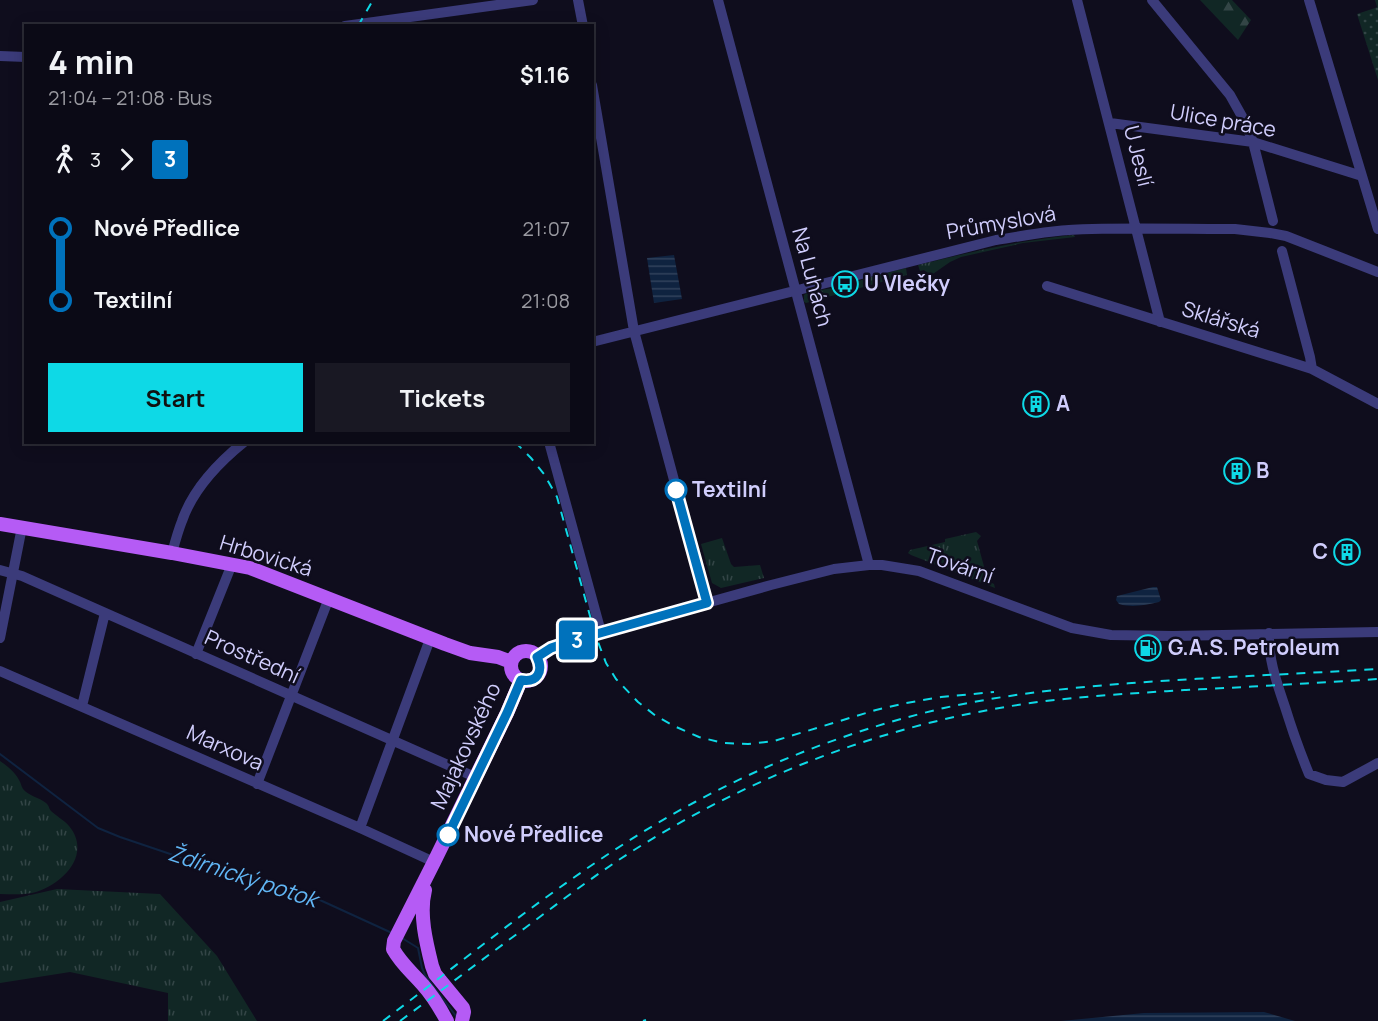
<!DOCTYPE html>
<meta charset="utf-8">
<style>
:root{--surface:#0b0a16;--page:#191823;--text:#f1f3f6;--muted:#9a9aa1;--line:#2b2b35;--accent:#0ed9e6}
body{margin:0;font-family:Manrope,sans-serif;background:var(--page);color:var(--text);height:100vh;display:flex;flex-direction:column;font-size:22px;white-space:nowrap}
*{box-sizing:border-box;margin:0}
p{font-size:20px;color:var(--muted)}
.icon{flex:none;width:33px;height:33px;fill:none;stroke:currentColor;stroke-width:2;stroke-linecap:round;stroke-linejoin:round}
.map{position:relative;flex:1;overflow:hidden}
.panel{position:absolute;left:24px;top:24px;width:570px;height:420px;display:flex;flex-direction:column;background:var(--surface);border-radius:0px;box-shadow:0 3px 15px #0003,0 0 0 2px var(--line)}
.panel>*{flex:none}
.badge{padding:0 12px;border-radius:4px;font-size:21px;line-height:39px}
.map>.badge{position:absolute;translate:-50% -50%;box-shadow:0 0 0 3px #fff}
.legs{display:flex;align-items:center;gap:9px;height:66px;padding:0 24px;font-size:20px}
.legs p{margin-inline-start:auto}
.headline{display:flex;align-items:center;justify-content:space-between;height:102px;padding:0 24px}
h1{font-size:33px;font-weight:700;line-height:45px}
.button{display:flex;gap:12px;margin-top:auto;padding:12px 24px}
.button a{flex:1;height:69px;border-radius:0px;background:var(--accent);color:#111;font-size:24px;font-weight:700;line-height:69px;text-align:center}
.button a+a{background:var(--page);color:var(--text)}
ul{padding:0 24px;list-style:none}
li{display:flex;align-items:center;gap:21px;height:72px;font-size:22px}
li i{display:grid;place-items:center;width:9px;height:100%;margin:0 8px;background:currentColor}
li i::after{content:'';width:15px;height:15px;margin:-8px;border:4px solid;border-radius:50%;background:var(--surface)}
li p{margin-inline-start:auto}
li:first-child i{background:linear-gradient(#0000 50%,currentColor 0)}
li:last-child i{background:linear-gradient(currentColor 50%,#0000 0)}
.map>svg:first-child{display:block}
.grass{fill:url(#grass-tufts)}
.forest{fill:url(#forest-firs)}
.park{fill:url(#park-dots)}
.water{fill:url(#water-rules)}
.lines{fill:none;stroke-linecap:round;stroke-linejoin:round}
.stream{stroke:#0f2340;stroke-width:2}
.minor{stroke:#3b3b7a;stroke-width:10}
.major{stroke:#b55bf5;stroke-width:14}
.rail{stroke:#0ed9e6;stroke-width:2;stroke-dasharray:9 8;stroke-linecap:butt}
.line-1-casing{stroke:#fff;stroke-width:14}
.line-1{stroke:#0072bc;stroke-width:9}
.stop-1-dot{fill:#fff;stroke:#0072bc;stroke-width:3}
.labels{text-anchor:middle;stroke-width:5;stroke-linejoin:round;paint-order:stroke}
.street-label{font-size:21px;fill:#d0cdfc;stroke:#0f0d1d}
.poi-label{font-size:21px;font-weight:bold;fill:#d0cdfc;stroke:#0f0d1d;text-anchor:start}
.stop-label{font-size:21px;font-weight:bold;fill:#d0cdfc;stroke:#0f0d1d;text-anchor:start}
.water-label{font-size:22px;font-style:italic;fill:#61b6f5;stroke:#0f0d1d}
</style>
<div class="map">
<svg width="1378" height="1021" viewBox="0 0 1378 1021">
<defs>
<pattern id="grass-tufts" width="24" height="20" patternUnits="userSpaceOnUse" patternTransform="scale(1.5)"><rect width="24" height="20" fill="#112725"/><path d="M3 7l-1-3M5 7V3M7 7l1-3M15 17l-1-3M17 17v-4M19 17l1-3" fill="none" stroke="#334546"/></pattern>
<pattern id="forest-firs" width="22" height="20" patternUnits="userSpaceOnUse" patternTransform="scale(1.5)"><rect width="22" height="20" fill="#112725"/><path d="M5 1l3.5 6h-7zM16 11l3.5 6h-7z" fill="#334546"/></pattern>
<pattern id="park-dots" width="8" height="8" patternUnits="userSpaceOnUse" patternTransform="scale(1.5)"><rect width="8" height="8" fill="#112725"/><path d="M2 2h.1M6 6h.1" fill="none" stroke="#334546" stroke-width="1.8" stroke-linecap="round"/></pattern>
<pattern id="water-rules" width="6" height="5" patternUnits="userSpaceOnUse" patternTransform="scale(1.5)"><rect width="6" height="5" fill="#0f2340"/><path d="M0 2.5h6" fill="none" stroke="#31425c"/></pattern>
</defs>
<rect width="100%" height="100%" fill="#0f0d1d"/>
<path class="grass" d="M1074 235 1075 237 1023 243 961 257 950 262 930 276 924 270 920 271 918 265C970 252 1021 240 1074 235Z
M906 268 907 275 806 303 804 302V295L808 292 840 287 841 289 852 286V284L866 278Z
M976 532 981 536 977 541 988 581 994 584 995 588 911 555 908 553 910 550 945 542V539Z
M722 538 731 564 734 567 760 565 764 578 721 588 712 583 701 544Z
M0 761C7 766 15 772 19 780 21 783 21 786 23 789 27 795 40 798 46 803 50 807 48 807 51 811 56 816 64 820 69 826 93 855 61 886 32 893 22 895 10 894 0 894Z
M57 889 160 894 217 956 257 1021H168V993L70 972 0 983V902Z"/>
<path class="forest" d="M1200 0H1232L1251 20 1238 40Z"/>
<path class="park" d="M1375 0H1378V80L1357 14 1375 8 1377 7Z"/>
<path class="water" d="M674 255 682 299 654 303 647 258Z
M1153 587H1157L1161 600 1159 602C1145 605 1133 608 1119 604L1116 600 1117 596Z
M1264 1012 1295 1021H1061L1144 1013Z"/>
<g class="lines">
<path class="stream" d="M0 754 98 828 120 837 188 860 294 889 309 895 392 933
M402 938 418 948 422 968 425 975 456 1016"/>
<path class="minor" d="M578 0 583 26
M718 0 869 565
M1077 0 1160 322
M1152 0 1230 95 1244 120 1253 142 1273 221
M1309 0 1378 229
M345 26 533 0
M0 56 26 57
M592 85 634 331 707 603
M1110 123 1253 142 1362 176
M1282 251 1310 357 1312 369
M1047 286 1312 369 1378 404
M592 342 996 240C1028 235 1060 229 1092 229 1140 228 1188 229 1235 229L1270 233 1286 236 1378 272
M549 442 601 632
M172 553C175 542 178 531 182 521 193 489 218 463 244 442
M0 570 22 576 475 777
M1269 633C1268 659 1277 683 1285 707 1292 730 1300 752 1309 774L1326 780 1343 782 1378 763
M0 638 22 527
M196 654 232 564
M537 657 551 648 595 634 771 585 834 569 869 565H882L919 571 1072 628 1111 635 1173 636 1378 632
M0 671 360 828 434 862
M82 706 105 613
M257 784 329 598
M360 828 430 639"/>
<path class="major" d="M0 524 172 553 250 568 445 644 470 653 498 657 511 662
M511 666a15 15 0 1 1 30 0a15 15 0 1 1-30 0Z
M425 890C419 914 426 942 432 966L435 974 463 1008 464 1012 462 1021
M447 1021C440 1008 433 996 423 985 412 972 402 965 393 949L394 941 434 862 507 713 521 680"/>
<path class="rail" d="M358 26 373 0
M515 442 531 458 544 474 557 497 595 634 606 663 616 679 638 702 656 716 674 726 699 737 723 743 748 744 774 741 876 710 906 703 941 697 994 692
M383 1021C484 945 583 862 695 802 773 760 858 728 944 708 1021 691 1099 685 1177 680 1244 676 1311 673 1378 669
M400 1021C442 990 483 959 525 928 565 898 604 868 647 842 754 777 871 731 994 709 1058 697 1122 694 1186 690 1250 687 1314 683 1378 679
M643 1021 646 1020"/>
</g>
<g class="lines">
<g class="line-1-casing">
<path id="line-1" d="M448 835 507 713 521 680C537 683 544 672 537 657L551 648 575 640 707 603 676 490"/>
</g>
<use href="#line-1" class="line-1"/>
</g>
<defs>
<g id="bus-ring" transform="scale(1.35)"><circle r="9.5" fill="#0f0d1d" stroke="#0ed9e6" stroke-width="1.5"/><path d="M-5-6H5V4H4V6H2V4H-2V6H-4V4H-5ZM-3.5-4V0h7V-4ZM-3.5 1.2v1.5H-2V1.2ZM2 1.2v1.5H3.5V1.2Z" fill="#0ed9e6"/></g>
<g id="building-ring" transform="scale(1.35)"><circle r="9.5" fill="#0f0d1d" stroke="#0ed9e6" stroke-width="1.5"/><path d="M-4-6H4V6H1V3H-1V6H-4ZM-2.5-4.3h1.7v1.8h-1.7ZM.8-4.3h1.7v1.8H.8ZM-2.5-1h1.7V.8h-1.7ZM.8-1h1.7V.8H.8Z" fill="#0ed9e6"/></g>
<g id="fuel-ring" transform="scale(1.35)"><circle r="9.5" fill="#0f0d1d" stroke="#0ed9e6" stroke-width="1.5"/><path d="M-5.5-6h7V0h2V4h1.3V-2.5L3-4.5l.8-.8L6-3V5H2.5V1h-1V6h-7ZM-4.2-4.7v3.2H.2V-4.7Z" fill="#0ed9e6"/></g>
</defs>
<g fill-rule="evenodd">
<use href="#bus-ring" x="845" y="284"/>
<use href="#building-ring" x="1036" y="404"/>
<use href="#building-ring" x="1237" y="471"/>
<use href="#building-ring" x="1347" y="552"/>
<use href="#fuel-ring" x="1148" y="648"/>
</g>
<g class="stop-1-dot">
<circle cx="676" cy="490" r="10"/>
<circle cx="448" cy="835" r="10"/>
</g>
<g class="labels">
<g class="street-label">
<text transform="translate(1223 121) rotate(10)" y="7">Ulice práce</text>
<text transform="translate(1138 156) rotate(76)" y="7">U Jeslí</text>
<text transform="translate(1001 223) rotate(-10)" y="7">Průmyslová</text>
<text transform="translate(812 277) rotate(75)" y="7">Na Luhách</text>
<text transform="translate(1221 320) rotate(17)" y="7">Sklářská</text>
<text transform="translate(266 556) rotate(17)" y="7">Hrbovická</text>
<text transform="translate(960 566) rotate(19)" y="7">Tovární</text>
<text transform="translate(252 657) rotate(24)" y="7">Prostřední</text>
<text transform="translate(466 746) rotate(-65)" y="7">Majakovského</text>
<text transform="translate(225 748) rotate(24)" y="7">Marxova</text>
</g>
<g class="poi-label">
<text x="864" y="291">U Vlečky</text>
<text x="1056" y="411">A</text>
<text x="1256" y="478">B</text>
<text x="1328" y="559" text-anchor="end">C</text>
<text x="1168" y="655">G.A.S. Petroleum</text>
</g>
<g class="stop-label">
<text x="692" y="497">Textilní</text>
<text x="464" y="842">Nové Předlice</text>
</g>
<g class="water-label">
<text transform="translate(243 876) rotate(18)" y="8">Ždírnický potok</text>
</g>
</g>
</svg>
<b class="badge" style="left:577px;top:640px;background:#0072bc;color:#fff">3</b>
<section class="panel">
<div class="headline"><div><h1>4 min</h1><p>21:04 – 21:08 · Bus</p></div><b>$1.16</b></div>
<div class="legs"><svg class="icon" aria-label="walk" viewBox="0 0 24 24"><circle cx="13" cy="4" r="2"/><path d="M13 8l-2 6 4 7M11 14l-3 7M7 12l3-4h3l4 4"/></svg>3<svg class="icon" aria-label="forward" viewBox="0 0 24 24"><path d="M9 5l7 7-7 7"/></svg><b class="badge" style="background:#0072bc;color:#fff">3</b></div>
<ul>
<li><i style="color:#0072bc"></i><b>Nové Předlice</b><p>21:07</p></li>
<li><i style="color:#0072bc"></i><b>Textilní</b><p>21:08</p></li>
</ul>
<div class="button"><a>Start</a><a>Tickets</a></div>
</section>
</div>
